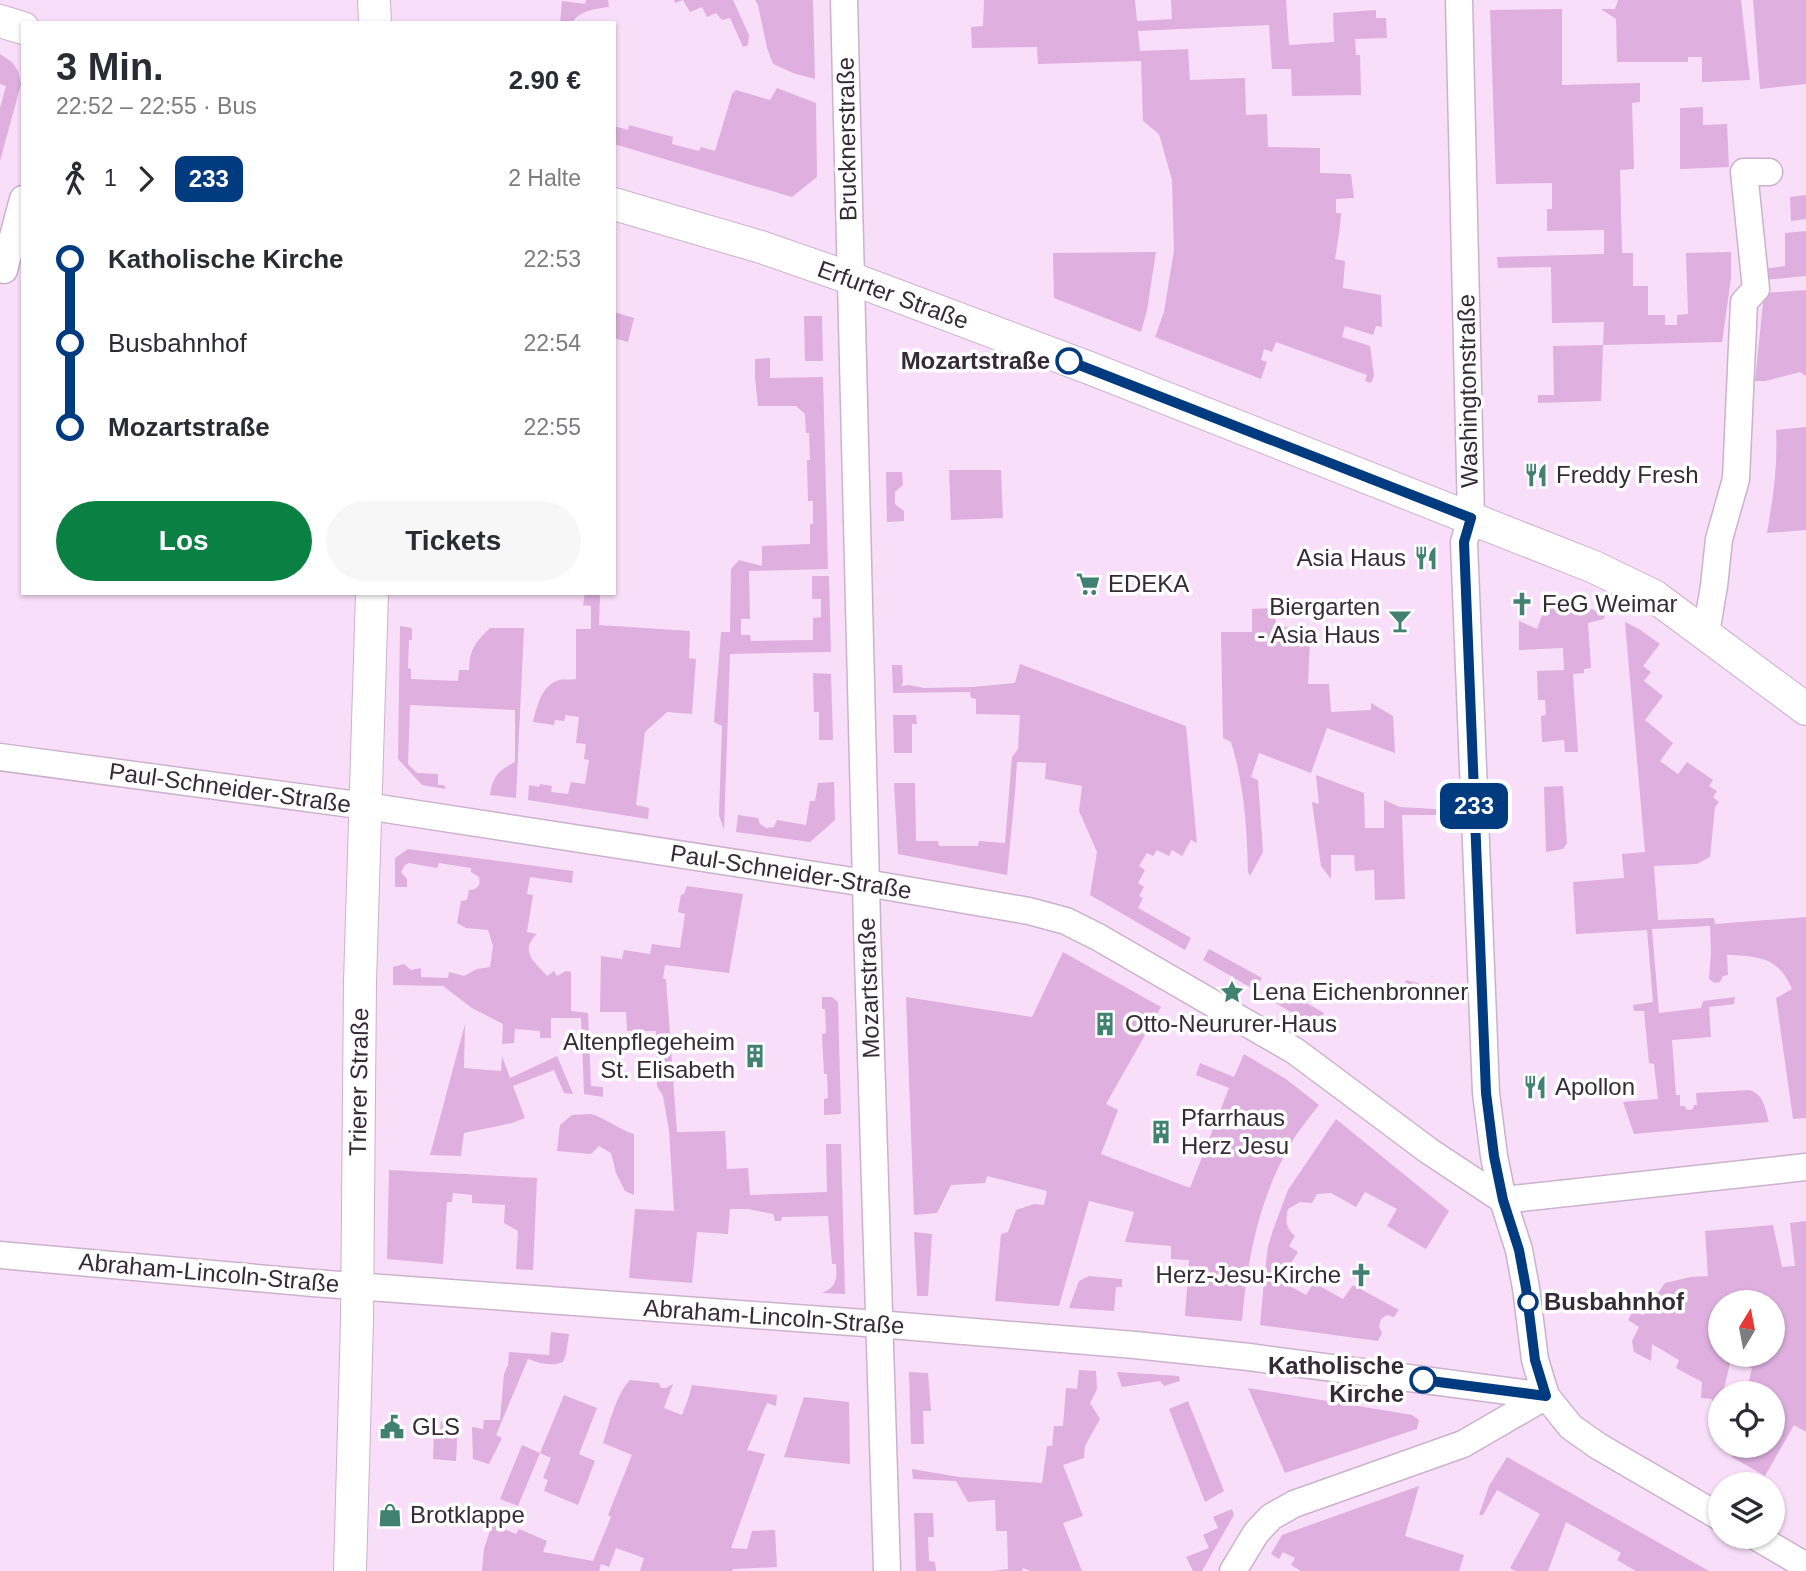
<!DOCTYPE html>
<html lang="de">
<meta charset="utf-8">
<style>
:root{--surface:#fff;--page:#f7f7f7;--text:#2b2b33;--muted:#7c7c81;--accent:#0b8043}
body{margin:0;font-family:Arial,sans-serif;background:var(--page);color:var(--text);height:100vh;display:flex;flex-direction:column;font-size:26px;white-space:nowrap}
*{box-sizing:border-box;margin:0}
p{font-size:23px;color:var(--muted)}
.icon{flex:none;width:38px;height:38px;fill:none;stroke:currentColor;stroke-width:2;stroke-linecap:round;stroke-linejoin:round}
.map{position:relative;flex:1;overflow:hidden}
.sheet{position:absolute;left:21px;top:21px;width:595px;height:574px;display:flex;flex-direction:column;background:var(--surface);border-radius:0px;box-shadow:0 2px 5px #0004}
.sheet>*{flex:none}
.badge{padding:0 14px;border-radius:10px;font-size:24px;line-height:46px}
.needle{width:46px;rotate:10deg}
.controls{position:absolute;left:1708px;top:1290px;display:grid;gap:14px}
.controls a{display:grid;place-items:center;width:77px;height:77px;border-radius:50%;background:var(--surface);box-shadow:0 2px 5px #0004;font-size:35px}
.map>.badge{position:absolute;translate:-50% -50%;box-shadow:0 0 0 4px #fff}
.legs{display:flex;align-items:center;gap:10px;height:77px;padding:0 35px;font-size:23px}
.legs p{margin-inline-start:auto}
.overview{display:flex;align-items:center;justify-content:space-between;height:119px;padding:0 35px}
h1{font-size:38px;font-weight:700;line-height:52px}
.primary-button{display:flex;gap:14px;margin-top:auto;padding:14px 35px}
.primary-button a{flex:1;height:80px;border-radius:42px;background:var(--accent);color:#fff;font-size:28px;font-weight:700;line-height:80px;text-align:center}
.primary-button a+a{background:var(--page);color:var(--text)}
ul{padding:0 35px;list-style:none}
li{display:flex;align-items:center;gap:24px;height:84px;font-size:26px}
li i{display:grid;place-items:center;width:10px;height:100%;margin:0 9px;background:currentColor}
li i::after{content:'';width:18px;height:18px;margin:-9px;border:5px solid;border-radius:50%;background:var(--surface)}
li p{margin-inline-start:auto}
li:first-child i{background:linear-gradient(#0000 50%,currentColor 0)}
li:last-child i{background:linear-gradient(currentColor 50%,#0000 0)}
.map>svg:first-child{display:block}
.green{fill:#deafdf;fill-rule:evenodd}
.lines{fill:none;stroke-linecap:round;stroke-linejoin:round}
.minor-casing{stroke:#cbb2cc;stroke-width:29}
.tertiary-casing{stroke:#cbb2cc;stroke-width:34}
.minor{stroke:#fff;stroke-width:26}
.tertiary{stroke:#fff;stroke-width:32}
.line-1-casing{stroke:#fff;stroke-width:16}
.line-1{stroke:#003b80;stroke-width:10}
.stop-1-dot{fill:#fff;stroke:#003b80;stroke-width:3.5}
.labels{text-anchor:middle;stroke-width:7;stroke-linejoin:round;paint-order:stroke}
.street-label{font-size:24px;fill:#352b35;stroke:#fff}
.stop-label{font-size:24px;font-weight:bold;fill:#352b35;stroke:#fff;text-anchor:end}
.poi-label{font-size:24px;fill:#352b35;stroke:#fff;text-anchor:start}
</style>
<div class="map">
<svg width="1806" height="1571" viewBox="0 0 1806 1571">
<rect width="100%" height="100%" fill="#f9defa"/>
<path class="green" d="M586 0H608L609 7C595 9 580 10 572 23H560L562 1 585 4Z
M674 0H733L749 35 748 45 743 47 730 18 722 20 716 13 707 17 702 7 690 12 683 0 675 3Z
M755 0H813L815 79 793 73 773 64 767 48 758 5Z
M984 0H1135L1137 21 1172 19 1171 0H1286L1289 45 1334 42 1333 13 1376 10V18H1386L1387 38 1355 39 1356 55H1360L1361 95 1292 96 1291 69H1272L1269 25 1138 31 1140 51 1188 49 1190 80 1245 78 1246 115 1267 114 1268 147 1320 148V173L1351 174 1354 198 1336 199V213H1341L1340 227 1335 259 1345 261 1343 288 1381 295 1382 327 1376 326 1373 335 1345 326 1342 337 1370 346 1374 376 1371 383 1365 381 1367 375 1276 342 1272 352 1264 349 1261 360 1267 362 1261 379 1155 337 1164 312 1174 250 1172 180 1159 134 1143 121 1141 61 1038 64 1037 47 972 48 971 27 983 26Z
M1618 0H1741L1750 80 1702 82V57H1688V62H1617L1616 19 1601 9H1615Z
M1753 0H1806V84L1760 89Z
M1562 9V85L1640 83V102L1632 103 1634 169 1620 170 1622 253H1633V286H1648V315H1665V325H1677V315L1688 314 1686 253 1731 252V278L1722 342 1603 345 1601 401 1538 403V395H1554L1553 346 1603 345 1604 322 1552 323 1551 267 1498 268 1497 257 1604 254V230L1547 231V209H1552V183L1496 184 1490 10Z
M0 54 12 62 18 71 21 84 0 161V108L6 86 0 84Z
M777 88 816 103 817 177 792 197 614 144V126L628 130 629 125 673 137 672 144 699 151 701 147 715 151 732 94 736 90 770 100Z
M1703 107V125L1727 124 1729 167 1680 169V108Z
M1806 195V219L1791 221 1790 197Z
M1806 231V276L1764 280 1763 269 1785 266V233Z
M1156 252 1147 310 1141 332 1054 298 1053 253Z
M1806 290V376L1800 372 1765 381H1755L1764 293Z
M614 312 634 318 628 342 614 338Z
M804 316H822L823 361H805Z
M770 358V378L823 377 828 569 749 571 750 619H741V635H750L751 641 813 640V618L821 617V599H812V576H829L831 652 730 654 724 830 719 815 722 726 714 722 721 632H730L731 569 739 560 762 566V546L810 544V524H813V501H808L807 460H810L809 433H806L805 414 796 406H758L755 378V359Z
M1806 427V530L1767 533C1773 498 1778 466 1776 430Z
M949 470H1001L1003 518 951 520Z
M886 472H902L903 485 895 492V504L904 511V521L887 522Z
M585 593H600L599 625 690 631 689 658 696 659 692 714 667 712 645 732 636 805 649 808 648 819 528 800 529 785 539 787 540 784 552 786 551 792 568 794 571 782 585 784 589 760 584 759 586 744 576 743 579 717 566 715 564 721 555 720 554 725 533 722C537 706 541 686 559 680 564 679 571 680 576 679V629H591V606L583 605Z
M1550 594 1605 614 1604 619 1588 623 1591 668 1584 669V673L1573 674 1578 752H1565L1564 740 1542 742 1541 716 1546 715 1545 700H1538L1537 671 1564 670 1563 648 1519 650V621L1537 629Z
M1274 608 1276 625 1291 628 1290 633 1310 640 1308 684H1329L1331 712 1371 710V703L1393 716 1395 753 1327 728 1311 773 1259 753 1251 777 1258 780 1263 852 1250 876 1248 872C1247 828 1244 784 1231 742L1223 738 1221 632H1252V609Z
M1625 622 1639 629 1660 644 1643 666 1651 672 1644 681 1663 696 1645 720 1673 743 1660 761 1678 774 1687 762 1713 780 1709 786 1717 791 1713 797 1719 802 1715 807 1710 857 1697 864 1654 866 1658 920 1714 918 1715 924 1806 917V1118L1793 1119 1776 998 1792 989C1779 957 1758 956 1727 955L1728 975 1723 976 1720 982 1715 983 1709 979 1711 951 1710 926 1652 929 1659 1013 1701 1008 1703 1001 1735 997 1734 1003 1735 1004 1709 1007 1711 1037 1672 1040 1676 1095H1680V1106H1685L1686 1109 1689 1110 1693 1109 1694 1105H1697L1696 1093 1749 1090C1764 1094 1765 1108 1769 1122L1634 1134 1623 1102 1658 1099 1654 1064 1649 1063 1644 1011H1634L1633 1005 1653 1002 1647 930 1576 934 1573 882 1624 878 1622 854 1645 852Z
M400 626 412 628V640H409L408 668 411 669V679L458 681 459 670H469C470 648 475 643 490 628H524L516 798 490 795C493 776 498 771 515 762V710L410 705 408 764 417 773 438 774V785H444L446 789 422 785 398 759Z
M1020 664 1186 726 1197 843 1191 840 1182 856 1172 850 1169 856 1157 850 1153 856 1147 853 1139 866 1145 870 1138 883 1144 887 1139 896 1143 898 1138 908 1191 938 1185 950 1090 895 1097 852 1079 811 1082 786 1045 779 1046 763 1017 762 1015 793 1007 875 898 854 894 783H915L916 841H938L939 846H978L979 841 1005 843 1012 757 1018 749 1020 715 976 714V699L971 698 970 692 893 693 892 665H902L903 682 901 686 909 685 924 688 972 687 1015 683Z
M813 673 831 674 833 740H819V712H814Z
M893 715H916L917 724H912V753H894Z
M1316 775 1364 793 1365 828H1384V800L1400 807 1435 809 1440 815H1402L1405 899 1375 900 1374 870 1355 871 1354 855H1331V879L1321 866 1312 802 1319 804Z
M834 782 835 820 810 842 736 832 738 815 758 818 760 824 766 828 774 827 777 820 806 825 810 801H815L818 783Z
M1563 786 1567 843 1563 849 1546 852 1544 787Z
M408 849 573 871 572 883 530 877 527 894 533 895 527 932 537 934C519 951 534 961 547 976L554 971 557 976 566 971 571 972V1011L588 1013 591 1086 603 1087V1097L584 1094 581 1018H551V1038H540V1031L515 1029 514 1043 502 1044 503 1024 472 1008 443 986 393 985V967L404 964 411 970 421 968V977L448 978 449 972 464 976 477 969 490 967 493 946 488 930 466 928 457 923 461 901 467 900 469 890C478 890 481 885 479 877L471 872V868L439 863 437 868 409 863 405 865 401 872 407 879V887H395V858Z
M687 886 743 894 729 973 665 965 663 979H666L677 1132 725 1131 727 1169 748 1168 750 1195 827 1192 826 1144H841L845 1294 822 1293C837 1286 837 1280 836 1264H832L828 1216 782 1217 781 1221H775L773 1214 748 1209H730L728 1234 697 1232 692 1283 629 1278 635 1209 674 1211 669 1130 663 1096 657 1086 656 1031H627L626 1012H600L601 956 622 959 624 950 650 954 652 944 680 948 685 914 678 912 681 895 684 894Z
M1209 949 1262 978 1255 990 1203 960Z
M1063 952 1161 1007 1106 1104 1118 1110 1101 1154 1190 1188 1229 1088 1196 1075 1200 1063 1234 1077 1244 1054 1286 1079 1319 1105C1309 1118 1298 1131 1290 1145 1259 1199 1247 1259 1242 1321L1185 1316 1189 1260 1171 1259V1246L1125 1242 1134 1212 1089 1201 1059 1306 995 1301 1001 1234 1008 1232 1016 1210 1034 1204 1044 1205 1047 1191 987 1176 985 1183 951 1185 937 1213 914 1215 906 997 1032 1017Z
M1406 980 1452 993 1400 1000Z
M1281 988 1324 1013 1316 1027 1274 1002Z
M822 997H832L838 1002 841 1114 824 1115V1099L828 1098 827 1074H824L822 1034 826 1033 825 1009H822Z
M465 1024 464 1068 501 1071 502 1056 510 1078 557 1056 573 1094 564 1093 554 1070 513 1086 525 1118 512 1123 464 1133 461 1156 430 1155Z
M591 1114C607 1119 618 1129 634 1134V1195L625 1191 616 1173 611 1153 599 1146 591 1154 557 1151 560 1125 572 1115Z
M1336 1119 1449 1211 1426 1249 1387 1226 1397 1209 1365 1192 1356 1207 1331 1193 1317 1194 1312 1203 1300 1202 1288 1209C1285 1221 1286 1228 1295 1236L1289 1246 1298 1252 1291 1263 1282 1264 1277 1271 1279 1280 1306 1295 1314 1283 1343 1299 1353 1285 1399 1310 1394 1317 1387 1315 1381 1319 1379 1327 1382 1333 1378 1341 1260 1325 1265 1270 1268 1247 1273 1230 1288 1190Z
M389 1170 537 1178 533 1270 516 1269 518 1231 504 1223 505 1205 472 1203V1195L453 1193 452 1202H447L443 1264 387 1259Z
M1806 1221V1432L1794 1425 1765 1476 1732 1457 1735 1446H1773V1393H1746L1752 1368 1730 1363 1723 1393H1720V1405L1714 1404 1712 1399 1701 1398 1702 1382 1676 1368 1679 1360 1652 1344 1651 1361 1634 1352 1632 1341 1639 1327 1628 1320 1633 1311 1643 1315 1665 1283 1691 1277 1708 1276 1705 1231 1773 1225 1782 1267 1795 1266 1790 1223ZM1720 1302H1773V1354H1720Z
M914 1232 932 1234 928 1296H917Z
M1089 1276 1122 1279V1287H1116L1114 1311 1069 1308 1079 1281Z
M551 1332 569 1334 566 1354 563 1362C550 1367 540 1363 528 1359L496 1435 502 1438 489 1464 473 1459 472 1427 483 1429 484 1420H500L504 1374 508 1365 509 1352 549 1355Z
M1079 1370 1096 1371 1097 1389 1090 1403 1100 1419 1085 1446 1084 1458 1063 1465 1083 1516 1063 1523 1082 1571H1031L1023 1568 1022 1571H993L1008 1569 1007 1531H996L995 1500 968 1502 956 1481 913 1479 912 1469 959 1477 1042 1483 1047 1446H1052L1054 1426H1063L1066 1388 1077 1389Z
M909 1372 928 1373 931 1411H923L924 1444H911Z
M1117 1372 1179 1376 1180 1381 1164 1386 1160 1381 1122 1387Z
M630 1380 659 1383 661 1388H666L673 1384 664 1408 682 1415 689 1396 692 1385 777 1395 776 1406 767 1403 747 1450 765 1454 731 1548 747 1549 752 1531 775 1530 777 1567 733 1569 732 1571H640L644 1558 616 1548 609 1567 601 1564 599 1571H482L484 1549 492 1524 516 1534 519 1529 547 1541 543 1552 593 1561 611 1517 608 1515 632 1455 603 1443C609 1425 616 1394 630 1380Z
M1248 1388 1412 1415 1419 1420 1417 1429 1285 1473Z
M564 1395 597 1408 579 1454 595 1461 578 1505 544 1491 548 1480 543 1478 551 1458 540 1453 518 1506 500 1499 522 1445 540 1453Z
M804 1397 849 1402 850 1464 784 1457Z
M1188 1401 1224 1491 1205 1502 1169 1409Z
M441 1421 458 1422 456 1461 433 1459 434 1430 440 1431Z
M1507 1457 1709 1571H1636L1617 1560 1621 1553 1566 1522 1548 1571H1516L1510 1568 1540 1514 1497 1490 1483 1515H1479L1489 1486Z
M1419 1486 1405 1536 1464 1555 1459 1571H1301L1291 1565 1295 1558 1283 1552 1279 1559 1271 1554 1282 1535Z
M1232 1509 1234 1515 1202 1571H1193L1186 1557 1209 1548 1203 1535 1218 1528 1213 1517Z
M914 1513H933L934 1537H928L929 1561 935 1562 936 1571H916Z"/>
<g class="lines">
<g class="minor-casing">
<path id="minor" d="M844 0 867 925 887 1571
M1459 0 1471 518 1464 542 1486 1093 1494 1156 1503 1200 1519 1250 1526 1288 1535 1360 1546 1396 1571 1427 1598 1446 1720 1517
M4 270 23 199
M1706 633 1714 586 1719 539 1736 479 1744 302 1756 289 1744 172H1769
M0 757 366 806 866 883 1029 911 1066 921 1098 937 1295 1051 1429 1151 1503 1200
M1503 1200 1806 1167
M0 1255 313 1283 878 1324 1135 1345 1249 1357 1546 1396
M1755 1536 1806 1566
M1233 1571 1256 1533 1271 1517 1294 1504 1463 1444 1546 1396"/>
</g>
<g class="tertiary-casing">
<path id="tertiary" d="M374 0 375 23
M0 21 23 28
M614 204 761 247 850 278 1092 369 1594 567 1654 596 1806 709
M350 1571 357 1321 360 982 372 593"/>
</g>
<use href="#minor" class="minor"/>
<use href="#tertiary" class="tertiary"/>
</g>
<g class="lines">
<g class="line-1-casing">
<path id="line-1" d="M1069 361 1471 518 1464 542 1486 1093 1494 1156 1503 1200 1519 1250 1526 1288 1535 1360 1546 1396 1423 1380"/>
</g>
<use href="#line-1" class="line-1"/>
</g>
<defs>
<g id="restaurant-bare" transform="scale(1.89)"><path d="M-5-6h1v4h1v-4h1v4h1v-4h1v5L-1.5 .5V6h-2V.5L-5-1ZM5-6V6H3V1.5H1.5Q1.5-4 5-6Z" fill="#408171" stroke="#fff" stroke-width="2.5" paint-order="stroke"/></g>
<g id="supermarket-bare" transform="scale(1.89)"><path d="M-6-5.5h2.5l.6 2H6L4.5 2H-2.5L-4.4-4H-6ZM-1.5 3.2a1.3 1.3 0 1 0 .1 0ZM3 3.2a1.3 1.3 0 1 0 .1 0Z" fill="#408171" stroke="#fff" stroke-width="2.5" paint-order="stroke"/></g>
<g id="church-bare" transform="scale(1.89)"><path d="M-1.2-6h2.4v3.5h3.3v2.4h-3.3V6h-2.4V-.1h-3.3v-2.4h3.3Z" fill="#408171" stroke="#fff" stroke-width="2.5" paint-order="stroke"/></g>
<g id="bar-bare" transform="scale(1.89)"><path d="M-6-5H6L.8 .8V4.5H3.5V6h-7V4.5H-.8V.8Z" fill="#408171" stroke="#fff" stroke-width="2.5" paint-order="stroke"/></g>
<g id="sight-bare" transform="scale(1.89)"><path d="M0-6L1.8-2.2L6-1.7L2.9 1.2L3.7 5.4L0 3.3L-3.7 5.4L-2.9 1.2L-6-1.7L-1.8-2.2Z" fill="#408171" stroke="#fff" stroke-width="2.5" paint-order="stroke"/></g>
<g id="building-bare" transform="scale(1.89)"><path d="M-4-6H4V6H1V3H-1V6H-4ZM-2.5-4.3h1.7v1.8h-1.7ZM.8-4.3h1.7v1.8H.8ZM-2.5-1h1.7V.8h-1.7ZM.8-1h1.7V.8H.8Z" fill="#408171" stroke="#fff" stroke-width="2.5" paint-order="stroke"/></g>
<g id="civic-bare" transform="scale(1.89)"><path d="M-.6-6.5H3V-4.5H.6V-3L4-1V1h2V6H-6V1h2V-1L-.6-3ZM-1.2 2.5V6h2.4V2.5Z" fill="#408171" stroke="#fff" stroke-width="2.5" paint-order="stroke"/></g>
<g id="shop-bare" transform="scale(1.89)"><path d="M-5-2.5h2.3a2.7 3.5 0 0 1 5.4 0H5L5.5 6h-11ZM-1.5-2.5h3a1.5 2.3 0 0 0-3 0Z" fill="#408171" stroke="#fff" stroke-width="2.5" paint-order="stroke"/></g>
</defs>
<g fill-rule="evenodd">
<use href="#restaurant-bare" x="1536" y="475"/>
<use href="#restaurant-bare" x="1426" y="558"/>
<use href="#supermarket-bare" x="1088" y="584"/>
<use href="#church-bare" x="1522" y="604"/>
<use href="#bar-bare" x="1400" y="621"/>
<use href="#sight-bare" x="1232" y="992"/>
<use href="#building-bare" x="1105" y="1024"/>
<use href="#building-bare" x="755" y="1056"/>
<use href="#restaurant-bare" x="1535" y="1087"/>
<use href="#building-bare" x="1161" y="1132"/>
<use href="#church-bare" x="1361" y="1275"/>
<use href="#civic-bare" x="392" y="1427"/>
<use href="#shop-bare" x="390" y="1515"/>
</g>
<g class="stop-1-dot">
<circle cx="1069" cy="361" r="12"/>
<circle cx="1528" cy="1302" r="9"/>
<circle cx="1423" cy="1380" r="12"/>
</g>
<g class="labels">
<g class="street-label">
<text transform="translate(847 139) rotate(-91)" y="8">Brucknerstraße</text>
<text transform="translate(893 295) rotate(20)" y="8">Erfurter Straße</text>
<text transform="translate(1468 391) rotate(-91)" y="8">Washingtonstraße</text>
<text transform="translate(230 788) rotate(8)" y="8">Paul-Schneider-Straße</text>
<text transform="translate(791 872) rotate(9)" y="8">Paul-Schneider-Straße</text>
<text transform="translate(869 988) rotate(-92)" y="8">Mozartstraße</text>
<text transform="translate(359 1082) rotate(-89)" y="8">Trierer Straße</text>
<text transform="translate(209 1273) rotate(5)" y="8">Abraham-Lincoln-Straße</text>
<text transform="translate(774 1317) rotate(4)" y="8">Abraham-Lincoln-Straße</text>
</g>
<g class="stop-label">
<text x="1050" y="369">Mozartstraße</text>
<text x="1544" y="1310" text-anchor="start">Busbahnhof</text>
<text x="1404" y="1374">Katholische<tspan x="1404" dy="28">Kirche</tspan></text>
</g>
<g class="poi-label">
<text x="1556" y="483">Freddy Fresh</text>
<text x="1406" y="566" text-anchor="end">Asia Haus</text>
<text x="1108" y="592">EDEKA</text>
<text x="1542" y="612">FeG Weimar</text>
<text x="1380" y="615" text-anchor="end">Biergarten<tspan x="1380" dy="28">- Asia Haus</tspan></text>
<text x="1252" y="1000">Lena Eichenbronner</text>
<text x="1125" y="1032">Otto-Neururer-Haus</text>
<text x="735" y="1050" text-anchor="end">Altenpflegeheim<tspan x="735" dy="28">St. Elisabeth</tspan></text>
<text x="1555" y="1095">Apollon</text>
<text x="1181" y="1126">Pfarrhaus<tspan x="1181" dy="28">Herz Jesu</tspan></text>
<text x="1341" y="1283" text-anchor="end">Herz-Jesu-Kirche</text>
<text x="412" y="1435">GLS</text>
<text x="410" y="1523">Brotklappe</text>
</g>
</g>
</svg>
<div class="controls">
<a><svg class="needle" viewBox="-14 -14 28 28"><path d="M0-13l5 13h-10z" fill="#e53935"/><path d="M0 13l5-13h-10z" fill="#7c7c81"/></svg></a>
<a><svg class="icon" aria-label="locate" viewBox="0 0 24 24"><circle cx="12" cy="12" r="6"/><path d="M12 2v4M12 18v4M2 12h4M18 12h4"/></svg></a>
<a><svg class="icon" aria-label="layers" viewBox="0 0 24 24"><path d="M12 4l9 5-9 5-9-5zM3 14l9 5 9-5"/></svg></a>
</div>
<b class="badge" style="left:1474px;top:806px;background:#003b80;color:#fff">233</b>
<section class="sheet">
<div class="overview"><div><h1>3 Min.</h1><p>22:52 – 22:55 · Bus</p></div><b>2.90 €</b></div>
<div class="legs"><svg class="icon" aria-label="walk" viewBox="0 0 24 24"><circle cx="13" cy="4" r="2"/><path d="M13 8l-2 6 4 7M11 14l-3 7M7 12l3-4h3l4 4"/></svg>1<svg class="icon" aria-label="forward" viewBox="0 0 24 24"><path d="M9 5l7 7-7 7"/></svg><b class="badge" style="background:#003b80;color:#fff">233</b><p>2 Halte</p></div>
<ul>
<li><i style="color:#003b80"></i><b>Katholische Kirche</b><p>22:53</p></li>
<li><i style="color:#003b80"></i><span>Busbahnhof</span><p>22:54</p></li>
<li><i style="color:#003b80"></i><b>Mozartstraße</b><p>22:55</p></li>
</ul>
<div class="primary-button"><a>Los</a><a>Tickets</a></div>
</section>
</div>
